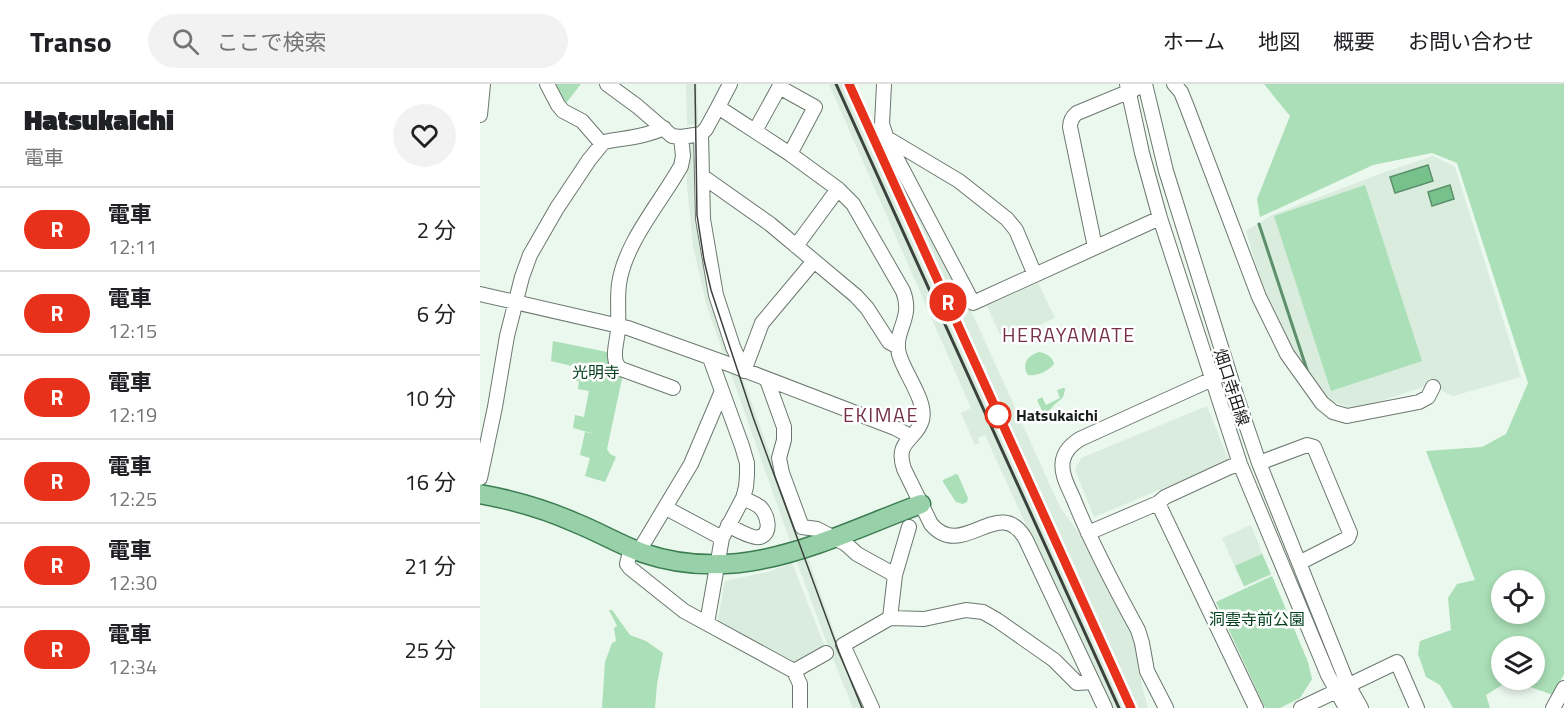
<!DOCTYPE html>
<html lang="ja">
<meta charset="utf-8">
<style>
:root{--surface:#fff;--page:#f2f2f2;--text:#202124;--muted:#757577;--line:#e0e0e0}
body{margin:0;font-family:"Titillium Web","Noto Sans JP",sans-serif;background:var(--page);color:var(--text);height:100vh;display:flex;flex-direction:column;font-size:22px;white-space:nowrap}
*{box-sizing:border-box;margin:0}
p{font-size:20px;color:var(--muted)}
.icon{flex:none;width:33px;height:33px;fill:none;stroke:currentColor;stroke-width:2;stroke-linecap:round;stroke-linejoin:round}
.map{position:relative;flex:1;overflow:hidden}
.panel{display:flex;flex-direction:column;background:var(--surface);width:480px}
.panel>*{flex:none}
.badge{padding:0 12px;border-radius:20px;font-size:21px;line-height:39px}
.fabs{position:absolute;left:1011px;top:486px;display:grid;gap:12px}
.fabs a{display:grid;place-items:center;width:54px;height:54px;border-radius:50%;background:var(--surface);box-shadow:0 3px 9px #0003;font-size:30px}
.map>.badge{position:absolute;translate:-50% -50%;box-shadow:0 0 0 3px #fff}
.round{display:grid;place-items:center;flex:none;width:63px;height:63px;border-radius:32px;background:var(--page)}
.headline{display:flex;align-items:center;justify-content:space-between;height:102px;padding:0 24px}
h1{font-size:28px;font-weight:800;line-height:45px}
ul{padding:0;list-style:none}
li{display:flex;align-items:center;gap:18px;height:84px;padding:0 24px;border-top:2px solid var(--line)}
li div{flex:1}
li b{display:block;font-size:22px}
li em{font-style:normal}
li .badge{min-width:66px;font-weight:700;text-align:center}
header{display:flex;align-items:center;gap:36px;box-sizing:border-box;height:84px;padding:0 30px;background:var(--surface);border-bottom:2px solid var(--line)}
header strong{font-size:28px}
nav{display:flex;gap:33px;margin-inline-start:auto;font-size:21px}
.search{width:420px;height:54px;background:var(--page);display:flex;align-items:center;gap:15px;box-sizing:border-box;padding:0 21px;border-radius:33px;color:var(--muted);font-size:22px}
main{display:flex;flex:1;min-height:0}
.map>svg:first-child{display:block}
.built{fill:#d9ecde}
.green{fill:#aadfb7;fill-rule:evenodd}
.water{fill:#77c28c;stroke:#5b906a;stroke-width:1.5}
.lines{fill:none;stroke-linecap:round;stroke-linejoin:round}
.stream{stroke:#5b906a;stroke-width:3}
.minor-casing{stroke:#6c776e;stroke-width:16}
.major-casing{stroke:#3d7d52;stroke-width:21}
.minor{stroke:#fff;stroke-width:14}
.major{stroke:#97d0a9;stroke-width:18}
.tram{stroke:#3b413c;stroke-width:1.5}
.rail{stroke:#3b413c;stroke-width:3}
.line-casing{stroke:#fff;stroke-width:14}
.line{stroke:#e7311b;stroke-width:9}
.stop-dot{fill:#fff;stroke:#e7311b;stroke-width:3}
.labels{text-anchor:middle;stroke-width:5;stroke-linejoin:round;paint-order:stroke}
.park-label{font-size:16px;fill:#04401e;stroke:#fff}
.street-label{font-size:16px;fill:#191d19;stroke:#fff}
.stop-label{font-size:16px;font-weight:bold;fill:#191d19;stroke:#fff;text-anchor:start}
.quarter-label{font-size:20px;letter-spacing:1.5px;fill:#753047;stroke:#fff}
</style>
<header>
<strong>Transo</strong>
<div class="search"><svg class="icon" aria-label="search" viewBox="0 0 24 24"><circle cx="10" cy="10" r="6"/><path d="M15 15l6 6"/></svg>ここで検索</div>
<nav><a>ホーム</a><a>地図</a><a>概要</a><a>お問い合わせ</a></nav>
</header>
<main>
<section class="panel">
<div class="headline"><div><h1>Hatsukaichi</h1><p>電車</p></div><a class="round"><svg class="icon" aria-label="heart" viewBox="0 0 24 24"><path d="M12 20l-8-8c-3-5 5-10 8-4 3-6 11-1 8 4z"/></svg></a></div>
<ul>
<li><span class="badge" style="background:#e7311b;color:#fff">R</span><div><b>電車</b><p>12:11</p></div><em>2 分</em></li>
<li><span class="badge" style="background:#e7311b;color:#fff">R</span><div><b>電車</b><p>12:15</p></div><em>6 分</em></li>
<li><span class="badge" style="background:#e7311b;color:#fff">R</span><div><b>電車</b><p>12:19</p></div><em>10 分</em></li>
<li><span class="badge" style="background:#e7311b;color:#fff">R</span><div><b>電車</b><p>12:25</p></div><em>16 分</em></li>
<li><span class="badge" style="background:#e7311b;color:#fff">R</span><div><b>電車</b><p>12:30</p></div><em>21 分</em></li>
<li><span class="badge" style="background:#e7311b;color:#fff">R</span><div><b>電車</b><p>12:34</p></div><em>25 分</em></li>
</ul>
</section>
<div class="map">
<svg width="1084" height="624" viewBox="0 0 1084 624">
<rect width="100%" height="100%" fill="#ebf8ee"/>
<path class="built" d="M206 0H217L218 40 207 41Z
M349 0H376L406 65 480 202 580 423 601 452 654 555 662 602 668 624H632L576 507 505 351 498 354 500 359 495 361 481 329 491 324Z
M218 55V100L256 275 244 271 227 223 213 162 207 101V56Z
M953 72 975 83 1041 293 973 312 950 301 875 325 845 315 815 274 787 218 766 147 792 131 905 88Z
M558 199 575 234 523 257 507 222Z
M250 287 262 292 320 453 310 457Z
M727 322 749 377 614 433 595 386 601 374Z
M771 441 791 491 764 503 742 454Z
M328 474 361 567 386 624H373L351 570 317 478Z
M312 479 345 563 315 581 240 542 238 534 245 497 288 488Z"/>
<path class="green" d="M70 0H101L83 23Z
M784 0H1084V590L1073 611 1031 596H1054V562H1022V596H1030L1006 611 1010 624H973L960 601 946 593 938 570 940 557 971 546 968 514 977 500 995 496 946 367 1002 363 1026 350 1048 299 977 79 952 69 893 81 780 133 777 115 810 32ZM1022 496H1054V530H1022Z
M885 101 942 277 851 307 794 132Z
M73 257 132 269 143 290 127 365 130 370 136 373 125 398 105 392 110 374 100 371 105 348 118 351 93 344 95 331 104 333 109 307 98 305 99 297H94L96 283 71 277Z
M559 268C566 269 573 273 574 280 570 286 556 293 548 291 541 280 548 271 559 268Z
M583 304H585C584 315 581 315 574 321 570 325 568 330 566 335L557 316 562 313 566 321 580 314 577 306Z
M476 390 478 391 488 414 487 418 483 420 476 418 463 398V396Z
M782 470 791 490 764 502 755 482Z
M792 492 828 578 832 595 820 614 800 624H785L736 518Z
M129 526H132L150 551 166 557 183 569 177 600 175 624H122L125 578 132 559 136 557 134 544 137 542Z"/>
<path class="water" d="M948 81 953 97 915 109 910 93Z
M970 101 974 115 952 122 948 108Z"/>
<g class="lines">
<path class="stream" d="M779 140 828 289"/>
<g class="minor-casing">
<path id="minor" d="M127 0 157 22 192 52 201 53 221 50 226 45 238 23
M250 0 238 23 310 70 358 105 373 120 423 207C434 235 413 246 419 270 424 289 447 317 442 336 437 356 414 356 424 385L451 440C483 478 520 408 546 456L625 624
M404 0 402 40 408 58 493 219 680 134
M647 0 662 69 680 134 760 380 848 591 866 624
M665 0 686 87 757 314 779 379 868 601 881 624
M694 0 701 8 707 23 779 213 807 270 842 319 853 328 867 332 939 318 948 313 953 303
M299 3 335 23 310 70
M0 31 3 0
M275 47 301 0
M221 50 223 135 236 211 253 263 264 287
M407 54 479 97 527 135 536 146 555 191
M122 60 124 58C144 54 165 53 184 44
M222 92 290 140 376 212 387 224 409 258 418 263
M316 162 358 105
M615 163 590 43C590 37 592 33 597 29L655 5
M0 210 148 244 251 281 415 344 430 352
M264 287 282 239 334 177
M287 296 304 343V356L299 374 302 389 322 443 337 445 366 460 377 470 415 491
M193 304 141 285C130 277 137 259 138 246 139 231 137 215 139 200 145 158 181 118 201 82L203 72 201 53
M779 379 827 361 834 363 870 449 868 454 819 479
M0 394 15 323 27 252 42 193 50 171 77 124 109 76 122 60 102 37 83 27 78 21 67 0
M678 419 776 624
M186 424 242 454
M248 441C255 445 273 455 280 453 293 449 287 430 280 423 275 419 268 417 263 414
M608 449 678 419 685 413 750 383 760 380
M151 464 147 480 150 484 204 527 314 587 346 569
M159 467 211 380 242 307
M410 534 415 491 429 443
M227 539 242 454 263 414 266 403 267 391V379L262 362 230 274
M314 587 320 600V624
M392 624 363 561 410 534 444 535 486 526 503 528 517 536 574 576 597 599 612 598
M686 624 667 587 662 559 658 546C635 504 612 461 594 416 589 404 580 390 583 376 585 366 592 360 600 355L739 292
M821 624 917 578 937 624
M1073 624 1084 604"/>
</g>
<g class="major-casing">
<path id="major" d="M0 410C33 416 65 425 96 439 119 448 140 461 163 469 263 503 349 454 441 420"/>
</g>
<use href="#minor" class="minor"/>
<use href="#major" class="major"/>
<path class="tram" d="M215 0 217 131 224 176 231 206 273 333 359 568 382 624"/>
<path class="rail" d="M356 0 639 624
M369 0 651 624"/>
</g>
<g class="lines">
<g class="line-casing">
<path id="line" d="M369 0 651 624"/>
</g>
<use href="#line" class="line"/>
</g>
<circle class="stop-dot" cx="518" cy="331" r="12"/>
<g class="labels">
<g class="park-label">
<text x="116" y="294">光明寺</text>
<text x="777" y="541">洞雲寺前公園</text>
</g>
<g class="street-label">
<text transform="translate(752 303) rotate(72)" y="6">畑口寺田線</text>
</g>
<g class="stop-label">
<text x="536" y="337">Hatsukaichi</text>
</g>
<g class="quarter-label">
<text x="589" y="258">HERAYAMATE</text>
<text x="401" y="338">EKIMAE</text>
</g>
</g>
</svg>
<div class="fabs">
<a><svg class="icon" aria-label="locate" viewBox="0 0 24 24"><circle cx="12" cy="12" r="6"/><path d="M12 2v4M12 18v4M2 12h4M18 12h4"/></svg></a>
<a><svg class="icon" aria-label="layers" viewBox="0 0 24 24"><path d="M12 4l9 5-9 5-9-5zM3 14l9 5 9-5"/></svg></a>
</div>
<b class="badge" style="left:468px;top:218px;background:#e7311b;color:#fff">R</b>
</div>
</main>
